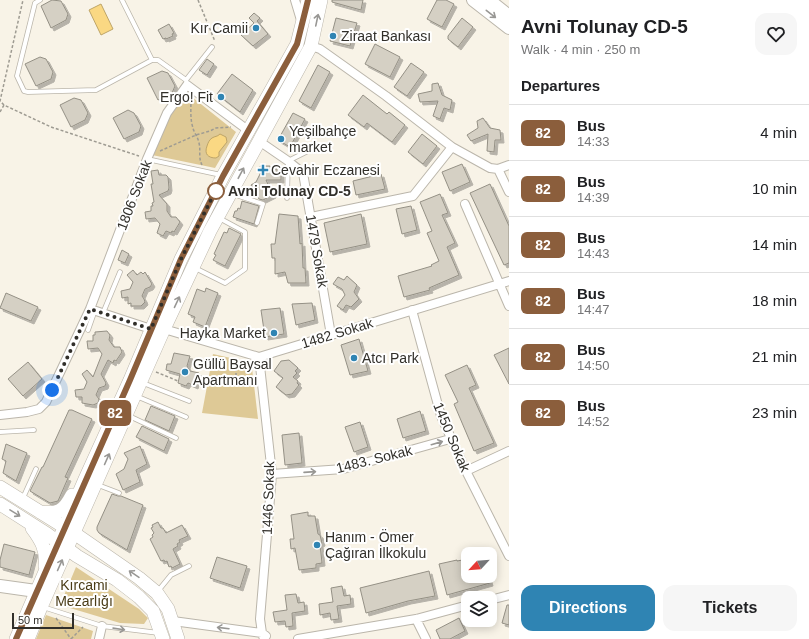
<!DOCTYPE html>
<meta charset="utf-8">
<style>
:root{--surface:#fff;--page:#f6f6f6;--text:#202124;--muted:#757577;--line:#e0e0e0;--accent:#2f84b3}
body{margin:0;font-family:Helvetica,sans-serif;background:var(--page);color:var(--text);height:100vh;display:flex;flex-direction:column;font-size:15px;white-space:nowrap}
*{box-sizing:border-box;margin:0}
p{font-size:13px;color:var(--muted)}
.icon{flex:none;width:22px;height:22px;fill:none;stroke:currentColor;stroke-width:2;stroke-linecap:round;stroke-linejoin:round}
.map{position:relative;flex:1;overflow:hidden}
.drawer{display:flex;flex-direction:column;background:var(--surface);width:300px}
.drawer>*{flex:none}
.badge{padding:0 8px;border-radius:6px;font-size:14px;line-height:26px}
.needle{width:26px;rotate:244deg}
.controls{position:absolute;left:461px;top:547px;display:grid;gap:8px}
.controls a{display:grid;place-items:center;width:36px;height:36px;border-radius:8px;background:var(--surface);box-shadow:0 2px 10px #0003;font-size:20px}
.scale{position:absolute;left:12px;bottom:10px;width:62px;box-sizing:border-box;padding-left:4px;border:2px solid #312f2a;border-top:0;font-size:11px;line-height:14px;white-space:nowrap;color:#312f2a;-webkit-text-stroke:3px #fff;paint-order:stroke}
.you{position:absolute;width:20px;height:20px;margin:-10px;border:3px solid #fff;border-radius:50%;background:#1a73e8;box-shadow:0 0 0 6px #1a73e833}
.map>.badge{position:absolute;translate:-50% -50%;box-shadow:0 0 0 2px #fff}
h2{padding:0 12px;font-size:15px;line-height:36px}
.round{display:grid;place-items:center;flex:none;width:42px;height:42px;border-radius:12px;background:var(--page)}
.overview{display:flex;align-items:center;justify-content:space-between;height:68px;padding:0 12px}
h1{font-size:19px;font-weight:800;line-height:30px}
.button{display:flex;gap:8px;margin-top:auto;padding:8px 12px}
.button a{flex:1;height:46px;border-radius:12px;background:var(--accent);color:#fff;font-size:16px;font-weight:800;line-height:46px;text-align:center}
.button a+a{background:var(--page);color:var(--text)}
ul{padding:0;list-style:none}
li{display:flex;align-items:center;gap:12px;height:56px;padding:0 12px;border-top:1px solid var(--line)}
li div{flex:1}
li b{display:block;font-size:15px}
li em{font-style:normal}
li .badge{min-width:44px;font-weight:700;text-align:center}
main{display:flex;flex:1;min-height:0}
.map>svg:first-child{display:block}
.green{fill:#dec996}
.water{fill:#fad883;stroke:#bea568}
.building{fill:#d5d0c4;stroke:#949085;filter:url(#shadow)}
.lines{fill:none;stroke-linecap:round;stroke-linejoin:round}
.lane-casing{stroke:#bbb6ab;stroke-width:5.5}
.street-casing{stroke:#bbb6ab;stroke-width:10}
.secondary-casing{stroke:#bbb6ab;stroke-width:14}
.primary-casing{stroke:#bbb6ab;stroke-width:14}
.path{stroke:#9e9b92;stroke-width:1.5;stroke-dasharray:3 2;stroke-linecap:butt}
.lane{stroke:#fff;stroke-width:4}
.street{stroke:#fff;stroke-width:8}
.secondary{stroke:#fff;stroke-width:12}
.primary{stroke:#fff;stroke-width:13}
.oneway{stroke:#989794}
.line-casing{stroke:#fff;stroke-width:9}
.line{stroke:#8b5e3c;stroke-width:6}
.walk{stroke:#312f2a;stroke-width:4;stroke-dasharray:0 7.2}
.poi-dot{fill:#2f84b3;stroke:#fff;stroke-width:1.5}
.stop-dot{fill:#fff;stroke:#8b5e3c;stroke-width:2}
.labels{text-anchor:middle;stroke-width:4;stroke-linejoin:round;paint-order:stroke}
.poi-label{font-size:14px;fill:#312f2a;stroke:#fff;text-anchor:start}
.stop-label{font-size:14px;font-weight:bold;fill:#312f2a;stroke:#fff;text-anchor:start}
.street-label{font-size:14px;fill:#312f2a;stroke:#fff}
.park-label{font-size:14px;fill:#4a3c17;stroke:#fff}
</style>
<main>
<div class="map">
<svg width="509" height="639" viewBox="0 0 509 639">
<defs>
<filter id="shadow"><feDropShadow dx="3" dy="3" stdDeviation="0" flood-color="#0004"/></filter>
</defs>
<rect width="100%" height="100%" fill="#f8f3e7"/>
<path class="green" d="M187 93 236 132 215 168 152 155 170 116Z
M213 354 244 361 247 363 252 368 258 419 202 413Z
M76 567 139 609 148 618 144 624 120 623 60 605Z
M46 615 93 631 91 639H36Z"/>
<path class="water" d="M101 4 113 29 101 35 89 10Z
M220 134 226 137 227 142 219 152V156L216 158C208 158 204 154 207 146 208 143 209 140 212 138 215 136 217 137 220 134Z"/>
<path class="building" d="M52 0 61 1 68 14 66 20 51 28 41 6Z
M332 0H363L361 10 332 2Z
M437 0H446L454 4 442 27 427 19Z
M254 13 260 18 257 21 268 34 253 46 241 35 254 23 249 18Z
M336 18 357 23 350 46 330 41Z
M462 18 473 27 458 47 448 39V36Z
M169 24 174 33 172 34 173 36 166 39V38L163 39 158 30Z
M375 44 400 57 390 77 365 64Z
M40 57 46 59 53 72 51 79 36 86 25 64Z
M207 59 214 64 207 75 199 70Z
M411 63 424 72 407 96 394 87Z
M318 65 330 72 311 108 299 101Z
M162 71 168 73 175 86 172 93 158 100 147 78Z
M232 74 253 90 240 112 217 94Z
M438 83 442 95 452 100 450 110 444 108 440 119 433 116 438 101 420 102 418 94 432 91V84Z
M363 95 387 114 389 112 405 125 392 142 367 123 364 127 348 115Z
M74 98 81 100 88 113 85 120 71 127 60 105Z
M128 110 134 113 141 126 139 132 124 139 113 118Z
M293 113 305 119 290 147 278 140Z
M483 118 490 128 500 130 501 140H495L494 152 487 151 488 134 471 141 467 135 478 128 477 121Z
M422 134 437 146 423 164 408 152Z
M462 164 470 182 450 191 442 172Z
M260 166H270V169H277V173H281V180H266L273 195 263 200 259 199 251 185 256 182 262 170Z
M158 170 159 175H166L168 177 169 188 168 191 159 195 167 204V211L171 217H176L180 222 174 232 172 231 171 233 166 231 163 236 157 233 160 224 155 218 146 219 145 212 151 211V206H153L152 203 154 202 151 184H153L151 171Z
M381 174 385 189 356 195 353 181Z
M490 184 509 226V263L504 265 470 193Z
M440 194 448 213 442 215 455 243 447 247 459 275 429 288 430 290 404 297 398 276 432 266 431 265 439 261 427 233 432 231 420 202Z
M242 201 259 206 254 224 233 217 235 211H237L238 208 240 209Z
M411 206 417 230 402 234 396 209Z
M279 214 298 216 300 244 302 243 303 268H305L306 283H288L285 272 275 274V258H272L271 244H275Z
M361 214 367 244 330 252 324 223Z
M229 228 241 234 225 266 213 260 216 255 214 254 224 232 227 233Z
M122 250 129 254 125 263 118 260Z
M133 270 137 275 141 272 143 274 145 272 152 284 150 287 145 289 142 296 144 299 145 302 141 306H131V303L128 304V297L122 298 121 291 130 289 133 282 127 275Z
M347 276 357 285 354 292 359 299 351 307 346 305 343 310 337 306 345 295 342 289 333 284 338 277 344 280Z
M206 288 218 293 205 327 193 322 195 317 188 314 197 289 205 292Z
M6 293 38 307 31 321 0 308Z
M312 303 315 320 296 325 292 304Z
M280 308 284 334 265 337 261 310Z
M107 331 110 335 109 340 114 347H120L122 352 116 361 114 360 113 363 108 360 101 374 106 383 105 386 99 388 96 395 99 399 98 403 93 405 82 403V397H76L75 390 84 389 87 382 82 374 87 370 93 377 102 354 98 348 88 349 87 341H93V335H95V332Z
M359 339 368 371 350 375 341 345Z
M509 348V384L494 355Z
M174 353 190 356 187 366 190 371 199 373 195 386 188 383 186 386 178 383 180 374 166 370 167 364H171Z
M289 360 298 368 295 371 297 373 293 377 298 381 297 383 299 385 292 394 286 395 276 387 283 378 274 371 281 361Z
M28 362 42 379 23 396 8 379Z
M467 365 476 385 469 388 494 443 474 451 454 404 458 402 445 375Z
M151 406 175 416 169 431 145 420Z
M69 410H72L92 419 65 477 68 478 58 501 50 503 30 491 42 467H43Z
M420 411 426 431 403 438 397 419Z
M360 422 368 447 354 452 345 427Z
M142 426 169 439 164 451 136 437Z
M299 433 302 463 285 465 282 435Z
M6 444 27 453 16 481 3 473 6 461 2 459Z
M140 446 147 464 136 470 140 482 123 490 116 474 124 469 128 459 124 453Z
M112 494 118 496H121L143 505 127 550 99 533 97 530V527Z
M308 512V516H315L318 534 320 535 322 543 320 544 322 563 316 564V568L299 570 295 548 291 549 290 539H294L291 515Z
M158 522 161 528H163L166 533 182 525 188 536 179 540 180 542 177 544 178 546 173 549 180 564 172 568 171 566 169 567 167 561 165 562 164 560 161 561 150 539 153 537 152 535 154 533 151 528 153 527 152 525Z
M4 544 35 552 29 575 0 567V560Z
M217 557 247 566 240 588 210 578Z
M468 559V576H488L490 583 447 595 439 564 457 560V561Z
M429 571 435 596 408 601 366 613 360 588Z
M342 586 344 596 350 595 351 604 337 606 339 619 331 620 330 613 320 615 319 604 333 602 331 588Z
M296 594 298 603 304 602 305 611 292 613 293 626 286 627 285 621 275 622 273 612 287 610 285 595Z
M507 605H509V625L502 623Z
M459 618 465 631 450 639H440L436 630Z"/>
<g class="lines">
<g class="lane-casing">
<path id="lane" d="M40 0 35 3 17 76 24 91 28 92 96 90 152 60
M122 0 152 60H158L186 80 187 85
M186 80 212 47
M147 159 221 175
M233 194 263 204 257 223
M287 198 288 161 316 147
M195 268 225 283 245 269V232L219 218
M103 313 120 272
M88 330 95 310
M143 383 189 401
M136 396 186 417
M129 416 176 438
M0 432 34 430
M98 485 119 493
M23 498 36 469
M158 591 171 575 189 566
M43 607 102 626 159 633"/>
</g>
<g class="street-casing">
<path id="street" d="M295 0 301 20
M311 46 320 49 386 96 452 147 490 168 498 169 509 165
M259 141 288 161 303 173 331 335
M498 169 509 192
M465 204 509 306
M311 217 413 196 452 147
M90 309 151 329
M412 310 441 416 466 471 509 556
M164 329 259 357 509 281
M259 357 272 474 260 619 262 633 264 639
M0 415 27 412 39 409 46 402 90 309 147 159 167 113 187 85 249 131
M466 471 509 451
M272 474 343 469 450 439
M490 600 509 595
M416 619 426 639
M173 621 262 633 266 636
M99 639 102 626
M298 639 416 619 468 605"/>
</g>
<g class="secondary-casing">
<path id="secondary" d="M473 0 509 28
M489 0 509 16
M0 586 36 591"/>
</g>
<g class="primary-casing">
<path id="primary" d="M0 487 74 533 139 578 157 593 168 609 178 639
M0 504 47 534 77 556 117 580 139 597 153 611 163 639
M40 512C58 514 63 512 72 495
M32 528C41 540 47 550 45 566
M16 639 85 479 130 380 181 259 223 176 297 44 308 0
M28 639 41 607 164 329 210 231 311 46 321 0"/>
</g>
<path class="path" d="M198 0 214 39V41
M191 99C191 109 190 119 193 128 194 133 198 137 199 143 201 151 198 157 202 165
M4 105 0 101 23 0
M0 112 4 105 51 127 139 156
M160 151 196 135 210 131 216 128 231 127
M236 358V381
M156 372 178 381
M244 386 255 385
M56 618 71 639
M71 639 83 627"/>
<use href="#lane" class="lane"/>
<use href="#street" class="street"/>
<use href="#secondary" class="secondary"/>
<use href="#primary" class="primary"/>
</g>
<defs><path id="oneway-shaft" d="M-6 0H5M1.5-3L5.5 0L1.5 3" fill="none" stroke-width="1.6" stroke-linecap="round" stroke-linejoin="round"/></defs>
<g class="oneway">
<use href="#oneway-shaft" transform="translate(491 14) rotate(38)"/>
<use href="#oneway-shaft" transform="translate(317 20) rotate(-78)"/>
<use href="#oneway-shaft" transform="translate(241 173) rotate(-62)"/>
<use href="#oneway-shaft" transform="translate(177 302) rotate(-65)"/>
<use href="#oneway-shaft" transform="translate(437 443) rotate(-16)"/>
<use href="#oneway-shaft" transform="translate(107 459) rotate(-66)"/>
<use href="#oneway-shaft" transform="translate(310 472) rotate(-4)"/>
<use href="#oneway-shaft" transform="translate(15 513) rotate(32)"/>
<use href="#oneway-shaft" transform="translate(60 565) rotate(-66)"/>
<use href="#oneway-shaft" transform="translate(134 574) rotate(-146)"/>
<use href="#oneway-shaft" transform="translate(223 628) rotate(-173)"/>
<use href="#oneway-shaft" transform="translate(119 629) rotate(8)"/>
</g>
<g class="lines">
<g class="line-casing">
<path id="line" d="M16 639 130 380 181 259 223 176 297 44 308 0"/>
</g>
<use href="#line" class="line"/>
<path class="walk" d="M52 390 90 309 151 329 181 259 217 188 216 191"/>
</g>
<g class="poi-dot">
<circle cx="256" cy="28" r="4"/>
<circle cx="333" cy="36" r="4"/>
<circle cx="221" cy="97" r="4"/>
<circle cx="281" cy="139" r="4"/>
<path d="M261 164h4v4h4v4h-4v4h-4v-4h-4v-4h4z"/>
<circle cx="274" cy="333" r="4"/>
<circle cx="354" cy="358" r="4"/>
<circle cx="185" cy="372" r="4"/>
<circle cx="317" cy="545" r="4"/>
</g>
<circle class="stop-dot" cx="216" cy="191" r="8"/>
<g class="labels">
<g class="poi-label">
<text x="248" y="33" text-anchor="end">Kır Camii</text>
<text x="341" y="41">Ziraat Bankası</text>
<text x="213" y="102" text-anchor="end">Ergo! Fit</text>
<text x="289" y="136">Yeşilbahçe<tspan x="289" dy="16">market</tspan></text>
<text x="271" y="175">Cevahir Eczanesi</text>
<text x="266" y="338" text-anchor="end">Hayka Market</text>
<text x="362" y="363">Atcı Park</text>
<text x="193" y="369">Güllü Baysal<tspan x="193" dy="16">Apartmanı</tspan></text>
<text x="325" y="542">Hanım - Ömer<tspan x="325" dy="16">Çağıran İlkokulu</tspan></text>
</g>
<g class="stop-label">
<text x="228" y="196">Avni Tolunay CD-5</text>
</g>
<g class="street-label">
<text transform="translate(134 195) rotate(-69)" y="5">1806 Sokak</text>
<text transform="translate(317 251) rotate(80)" y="5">1479 Sokak</text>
<text transform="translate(337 333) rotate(-17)" y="5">1482 Sokak</text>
<text transform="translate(452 437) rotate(67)" y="5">1450 Sokak</text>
<text transform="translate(374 459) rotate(-14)" y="5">1483. Sokak</text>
<text transform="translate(268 498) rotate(-88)" y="5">1446 Sokak</text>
</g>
<g class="park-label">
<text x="84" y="590">Kırcami<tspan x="84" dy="16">Mezarlığı</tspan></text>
</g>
</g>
</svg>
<div class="controls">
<a><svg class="needle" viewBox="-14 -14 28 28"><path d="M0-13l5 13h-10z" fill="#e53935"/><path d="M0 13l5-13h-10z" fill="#757577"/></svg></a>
<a><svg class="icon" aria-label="layers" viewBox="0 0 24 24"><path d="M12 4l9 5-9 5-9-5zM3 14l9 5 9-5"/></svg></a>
</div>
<div class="scale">50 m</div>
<div class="you" style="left:52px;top:390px"></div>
<b class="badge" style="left:115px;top:413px;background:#8b5e3c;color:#fff">82</b>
</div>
<section class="drawer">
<div class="overview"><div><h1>Avni Tolunay CD-5</h1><p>Walk · 4 min · 250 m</p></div><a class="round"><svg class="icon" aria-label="heart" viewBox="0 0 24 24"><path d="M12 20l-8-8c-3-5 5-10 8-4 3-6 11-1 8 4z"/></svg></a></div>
<h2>Departures</h2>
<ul>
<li><span class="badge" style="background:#8b5e3c;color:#fff">82</span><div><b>Bus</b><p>14:33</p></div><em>4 min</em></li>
<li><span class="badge" style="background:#8b5e3c;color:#fff">82</span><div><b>Bus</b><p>14:39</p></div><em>10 min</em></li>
<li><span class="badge" style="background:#8b5e3c;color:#fff">82</span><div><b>Bus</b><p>14:43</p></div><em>14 min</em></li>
<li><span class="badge" style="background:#8b5e3c;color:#fff">82</span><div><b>Bus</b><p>14:47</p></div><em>18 min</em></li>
<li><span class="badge" style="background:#8b5e3c;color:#fff">82</span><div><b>Bus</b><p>14:50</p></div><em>21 min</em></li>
<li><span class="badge" style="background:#8b5e3c;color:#fff">82</span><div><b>Bus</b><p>14:52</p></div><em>23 min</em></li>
</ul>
<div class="button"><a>Directions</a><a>Tickets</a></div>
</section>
</main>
